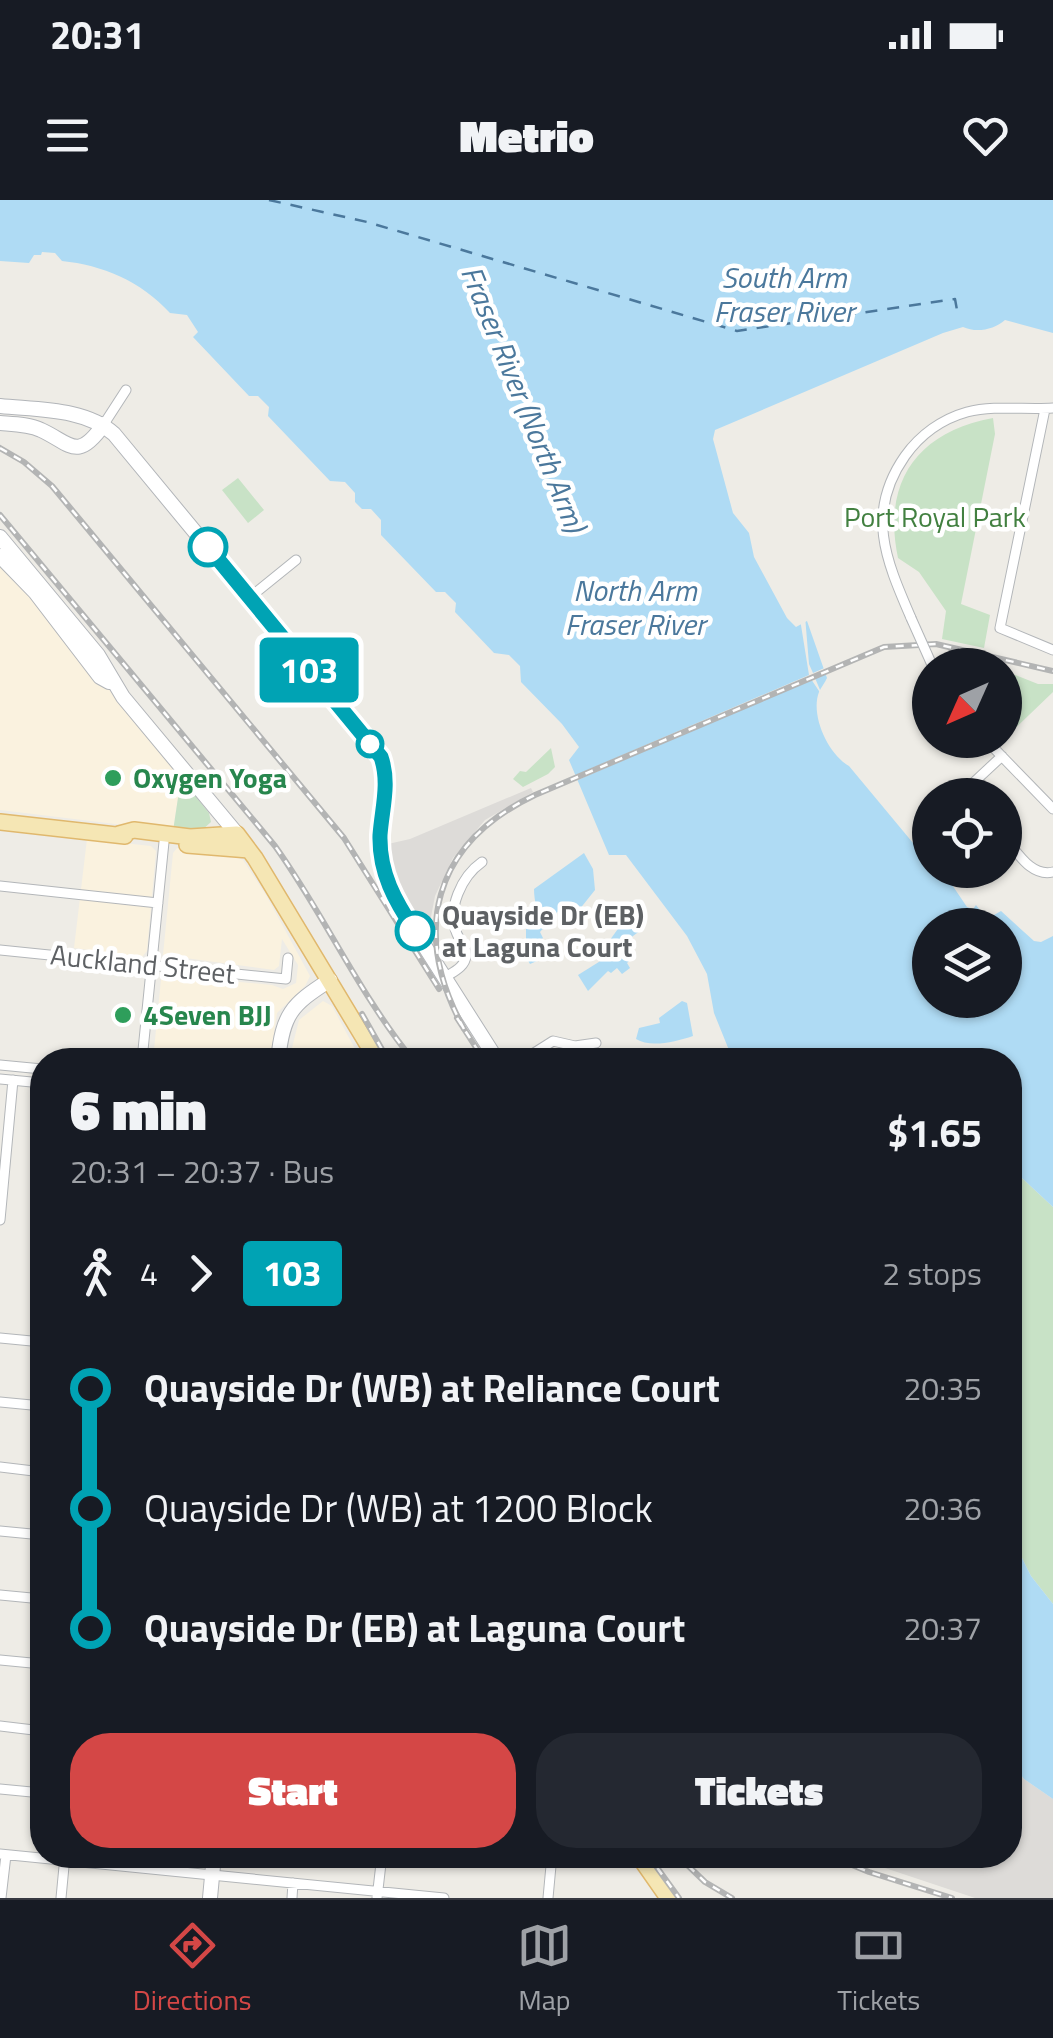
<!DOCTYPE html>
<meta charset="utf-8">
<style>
:root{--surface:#171b24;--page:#242831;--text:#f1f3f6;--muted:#9ea1a6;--line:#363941;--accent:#d44746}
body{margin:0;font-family:"Titillium Web",sans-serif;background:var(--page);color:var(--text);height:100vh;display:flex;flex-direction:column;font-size:38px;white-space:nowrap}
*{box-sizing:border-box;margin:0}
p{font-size:32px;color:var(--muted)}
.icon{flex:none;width:55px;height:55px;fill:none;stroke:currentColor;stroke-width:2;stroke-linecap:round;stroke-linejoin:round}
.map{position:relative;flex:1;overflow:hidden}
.side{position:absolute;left:30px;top:848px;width:992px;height:820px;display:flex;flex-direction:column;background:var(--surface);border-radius:40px;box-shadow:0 2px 8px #0004}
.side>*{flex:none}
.badge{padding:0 20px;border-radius:8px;font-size:35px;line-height:65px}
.needle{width:65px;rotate:225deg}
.buttons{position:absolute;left:912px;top:448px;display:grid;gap:20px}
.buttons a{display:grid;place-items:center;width:110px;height:110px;border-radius:50%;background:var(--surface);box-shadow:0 2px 8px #0004;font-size:50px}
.map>.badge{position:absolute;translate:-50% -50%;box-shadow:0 0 0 5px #fff}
.legs{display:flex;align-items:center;gap:15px;height:110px;padding:0 40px;font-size:32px}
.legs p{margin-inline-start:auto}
.summary{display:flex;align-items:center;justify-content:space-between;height:170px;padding:0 40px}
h1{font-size:55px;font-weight:800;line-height:75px}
.primary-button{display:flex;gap:20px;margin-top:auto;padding:20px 40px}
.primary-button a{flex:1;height:115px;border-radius:40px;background:var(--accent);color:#fff;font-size:40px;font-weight:800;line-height:115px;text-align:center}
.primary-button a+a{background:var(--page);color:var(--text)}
ul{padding:0 40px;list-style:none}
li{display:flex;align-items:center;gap:35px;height:120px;font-size:38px}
li i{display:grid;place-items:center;width:15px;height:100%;margin:0 12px;background:currentColor}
li i::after{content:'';width:25px;height:25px;margin:-12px;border:8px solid;border-radius:50%;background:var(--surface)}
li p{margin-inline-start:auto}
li:first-child i{background:linear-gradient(#0000 50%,currentColor 0)}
li:last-child i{background:linear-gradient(currentColor 50%,#0000 0)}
.status{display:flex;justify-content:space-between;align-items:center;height:70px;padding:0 50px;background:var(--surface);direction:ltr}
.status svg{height:28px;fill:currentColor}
header{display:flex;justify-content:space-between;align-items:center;height:130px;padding:0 40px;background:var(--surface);font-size:45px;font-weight:800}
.tabs{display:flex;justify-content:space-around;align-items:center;height:140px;border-top:2px solid var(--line);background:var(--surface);font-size:28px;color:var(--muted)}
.tabs a{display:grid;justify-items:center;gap:5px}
.tabs .selected{color:var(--accent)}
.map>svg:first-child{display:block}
.commercial{fill:#faf2df}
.industrial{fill:#dddbd8}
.green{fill:#c8e2c6}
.water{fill:#afdbf4;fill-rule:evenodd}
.pier{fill:#eeece6}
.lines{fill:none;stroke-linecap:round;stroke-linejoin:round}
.ferry{stroke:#4b789c;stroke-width:2.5;stroke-dasharray:12 10;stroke-linecap:butt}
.street-casing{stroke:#b3b6b9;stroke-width:11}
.secondary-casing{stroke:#b2b5b9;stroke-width:16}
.primary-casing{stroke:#e0b86d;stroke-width:18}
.street{stroke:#fff;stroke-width:9}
.secondary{stroke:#fff;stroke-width:14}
.primary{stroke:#f5e6b4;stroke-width:15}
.rail-casing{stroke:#b3b4b4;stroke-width:6}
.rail{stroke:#fff;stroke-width:2.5;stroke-dasharray:8;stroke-linecap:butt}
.street-bridge-casing{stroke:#b3b6b9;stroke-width:11;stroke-linecap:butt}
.street-bridge{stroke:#fff;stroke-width:9}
.line-1-casing{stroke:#fff;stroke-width:22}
.line-1{stroke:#00a3b4;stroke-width:15}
.stop-1-dot{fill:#fff;stroke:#00a3b4;stroke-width:5}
.leisure-dot{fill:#2e9e5b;stroke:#fff;stroke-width:4}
.labels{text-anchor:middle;stroke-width:9;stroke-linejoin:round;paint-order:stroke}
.park-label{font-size:28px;fill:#428040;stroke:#fff}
.leisure-label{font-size:28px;font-weight:bold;fill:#27864d;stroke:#fff;text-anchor:start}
.stop-label{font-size:28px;font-weight:bold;fill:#5e6164;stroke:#fff;text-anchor:start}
.street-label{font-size:28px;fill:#5e6164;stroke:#fff}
.water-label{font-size:30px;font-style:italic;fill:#4b789c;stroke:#fff}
</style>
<div class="status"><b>20:31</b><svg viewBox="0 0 49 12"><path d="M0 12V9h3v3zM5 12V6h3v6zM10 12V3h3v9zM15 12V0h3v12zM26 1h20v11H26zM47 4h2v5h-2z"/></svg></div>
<header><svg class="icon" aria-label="menu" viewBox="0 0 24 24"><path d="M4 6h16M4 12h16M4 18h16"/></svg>Metrio<svg class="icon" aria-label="heart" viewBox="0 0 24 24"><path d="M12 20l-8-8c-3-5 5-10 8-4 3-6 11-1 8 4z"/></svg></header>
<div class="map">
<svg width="1053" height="1698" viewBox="0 0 1053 1698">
<rect width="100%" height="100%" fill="#eeece6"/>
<path class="commercial" d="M0 364 39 403 181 578 173 631 0 610Z
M87 639 151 646 156 651 147 751 142 757 74 748Z
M177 648 227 653 243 660 266 695 310 776 305 786 277 813 270 860H153L161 779 164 775 272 785 283 789 296 783 298 765 282 739 279 766 274 770 163 755 173 653Z
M323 801 332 806 361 860H289L299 820Z"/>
<path class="industrial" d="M531 588 533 592 485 620 453 658 435 696 431 717 432 746 392 679 388 644 410 639Z
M1010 1561 1024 1579 1053 1599V1698H975L846 1655H1010Z"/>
<path class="green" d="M993 218 995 234 961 404 990 415 984 448 942 439 946 411 919 372 898 358C882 282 917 232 993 218Z
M238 278 264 310 248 323 222 290Z
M1005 471 1038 484H1053V492L1005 538Z
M551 548 555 567 548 574 523 587 513 579 520 571 526 572Z
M181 578 209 613 211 622 201 631H173Z
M1010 967 1053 1007V1404L1031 1376 1010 1334Z"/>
<path class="water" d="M0 0H1053V133L1005 120C994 130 976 133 963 127L943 133 715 230 713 239 733 313 749 333 754 357 787 418 796 427 807 421 827 478C825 483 821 487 819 492 810 515 828 554 849 566L918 649 930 657V670H942L967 707 973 709 976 705 987 719 1001 711 1034 741 1041 742 1053 736V1007L1010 967V860H733L714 813 707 774 687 736 626 655H609L569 560 579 547 562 524 521 482 520 466 509 455 494 453 455 412 456 403 445 392H436L381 335V320L371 309H362L355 302V293L345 282 330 281 268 216 269 207 258 196H249L193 137 198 132 187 115 170 113C141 81 102 65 62 61L55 53 42 52 41 55H34L29 63 0 61ZM930 725H1005V800H930Z
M584 653 593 669 595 690 579 710 566 712 561 708 540 732 543 738 537 742 546 757 530 764 522 750 526 748V726L539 722C538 713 534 701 534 689Z
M632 716 645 727 621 745V749L634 756 627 763 630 768 622 774 617 768 611 773 608 771 588 791 578 775 602 760 606 754 602 751 620 726V722Z
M682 801 687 803 693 836C675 842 650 848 636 839L639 828 660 823 659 818Z
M1010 1334 1031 1376 1053 1404V1599L1024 1579 1010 1561Z"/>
<path class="pier" d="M805 416 809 464 813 473 829 466 830 471 815 478 823 497 811 479 573 582 571 577 809 475 800 419Z"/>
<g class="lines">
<path class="ferry" d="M269 0 367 22 737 131 955 99 957 110"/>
<g class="street-casing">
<path id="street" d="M1045 209 1000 428 1053 450
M104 224 126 190
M249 398 296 360
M911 418C886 360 865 313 905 256 920 235 942 219 967 212 995 205 1025 210 1053 208
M986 540 1053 609
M968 595 972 584 1002 556
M1005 638C1018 653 1031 677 1053 672
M0 686 158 703
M0 750 286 779 288 758
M444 778C453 772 465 767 466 756 467 747 460 741 457 734 446 709 462 676 482 662
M142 860 164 642
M523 860 553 841 575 846 596 843
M0 865 42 869
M0 879 42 883
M0 1020 13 880
M0 1138 42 1142
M0 1202 42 1206
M0 1267 42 1272
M0 1331 42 1335
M0 1395 42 1399
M0 1460 42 1464
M0 1526 42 1531
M0 1589 42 1593
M0 1654 444 1698
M1 1698 6 1655
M61 1698 65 1656
M292 1698 293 1683
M377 1698 382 1655
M548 1698 552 1655"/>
</g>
<g class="secondary-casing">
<path id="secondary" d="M0 206C37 210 85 208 114 234L381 557C391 583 381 608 380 636 379 658 385 678 394 698L497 860
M0 223C13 224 29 224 41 230 70 243 77 263 104 224
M0 337 98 455 123 497 237 634
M0 356 35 392 100 477 109 482
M278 860C283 814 291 805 330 780
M210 1698 214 1655"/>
</g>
<g class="primary-casing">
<path id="primary" d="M0 622 125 636
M119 634 134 630 190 637 237 634 255 658 377 860
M187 645 249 650
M638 1655 668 1698"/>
</g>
<use href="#street" class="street"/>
<use href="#secondary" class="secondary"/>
<use href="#primary" class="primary"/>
<g class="rail-casing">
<path id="rail" d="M0 248 24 262 52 286 344 638 439 789
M0 315 275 646C325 716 359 794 413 860
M362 814 388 860
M457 818 484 860
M464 829C411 732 432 644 535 595L884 447 936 444 1053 471
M648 1655 679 1698
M677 1655 705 1682 732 1698
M828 1655 869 1672 952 1698"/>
</g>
<use href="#rail" class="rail"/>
<g class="street-bridge-casing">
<path id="street-bridge" d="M911 418 932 465"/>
</g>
<use href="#street-bridge" class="street-bridge"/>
</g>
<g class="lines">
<g class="line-1-casing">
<path id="line-1" d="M208 347 381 557C390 583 382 608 380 635 379 673 395 701 415 731"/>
</g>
<use href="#line-1" class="line-1"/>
</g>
<g class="stop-1-dot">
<circle cx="208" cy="347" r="18"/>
<circle cx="370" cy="544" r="12"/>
<circle cx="415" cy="731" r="18"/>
</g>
<g class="leisure-dot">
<circle cx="113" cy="578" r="10"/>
<circle cx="123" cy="815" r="10"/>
</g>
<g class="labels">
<g class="park-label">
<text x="935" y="327">Port Royal Park</text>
</g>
<g class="leisure-label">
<text x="133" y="588">Oxygen Yoga</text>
<text x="143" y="825">4Seven BJJ</text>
</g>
<g class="stop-label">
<text x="442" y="725">Quayside Dr (EB)<tspan x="442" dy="32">at Laguna Court</tspan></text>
</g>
<g class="street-label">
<text transform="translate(143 764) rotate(6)" y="10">Auckland Street</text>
</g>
<g class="water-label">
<text x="784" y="88">South Arm<tspan x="784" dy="34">Fraser River</tspan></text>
<text transform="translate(523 199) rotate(68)" y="10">Fraser River (North Arm)</text>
<text x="635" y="401">North Arm<tspan x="635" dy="34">Fraser River</tspan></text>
</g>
</g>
</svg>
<div class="buttons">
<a><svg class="needle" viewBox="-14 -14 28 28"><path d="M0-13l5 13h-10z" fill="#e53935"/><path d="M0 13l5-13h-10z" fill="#9ea1a6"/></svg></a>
<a><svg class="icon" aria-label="locate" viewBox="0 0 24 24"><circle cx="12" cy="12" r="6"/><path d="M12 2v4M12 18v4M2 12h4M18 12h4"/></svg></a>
<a><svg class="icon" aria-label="layers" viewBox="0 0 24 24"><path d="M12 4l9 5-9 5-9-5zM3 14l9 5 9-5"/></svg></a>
</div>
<b class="badge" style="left:309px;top:470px;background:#00a3b4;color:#fff">103</b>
<section class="side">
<div class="summary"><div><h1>6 min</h1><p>20:31 – 20:37 · Bus</p></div><b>$1.65</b></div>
<div class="legs"><svg class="icon" aria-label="walk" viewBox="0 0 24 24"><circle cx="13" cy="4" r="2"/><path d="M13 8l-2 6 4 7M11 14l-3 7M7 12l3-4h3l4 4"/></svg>4<svg class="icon" aria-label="forward" viewBox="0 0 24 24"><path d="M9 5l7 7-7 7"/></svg><b class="badge" style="background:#00a3b4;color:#fff">103</b><p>2 stops</p></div>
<ul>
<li><i style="color:#00a3b4"></i><b>Quayside Dr (WB) at Reliance Court</b><p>20:35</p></li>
<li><i style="color:#00a3b4"></i><span>Quayside Dr (WB) at 1200 Block</span><p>20:36</p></li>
<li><i style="color:#00a3b4"></i><b>Quayside Dr (EB) at Laguna Court</b><p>20:37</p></li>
</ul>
<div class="primary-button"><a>Start</a><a>Tickets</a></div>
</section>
</div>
<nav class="tabs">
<a class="selected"><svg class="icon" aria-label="directions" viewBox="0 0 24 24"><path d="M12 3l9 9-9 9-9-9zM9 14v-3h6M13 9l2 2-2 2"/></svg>Directions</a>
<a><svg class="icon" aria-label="map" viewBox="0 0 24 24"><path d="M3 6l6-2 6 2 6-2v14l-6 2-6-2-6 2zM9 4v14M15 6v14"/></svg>Map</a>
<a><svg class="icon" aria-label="tickets" viewBox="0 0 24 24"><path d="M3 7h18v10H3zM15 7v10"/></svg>Tickets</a>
</nav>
